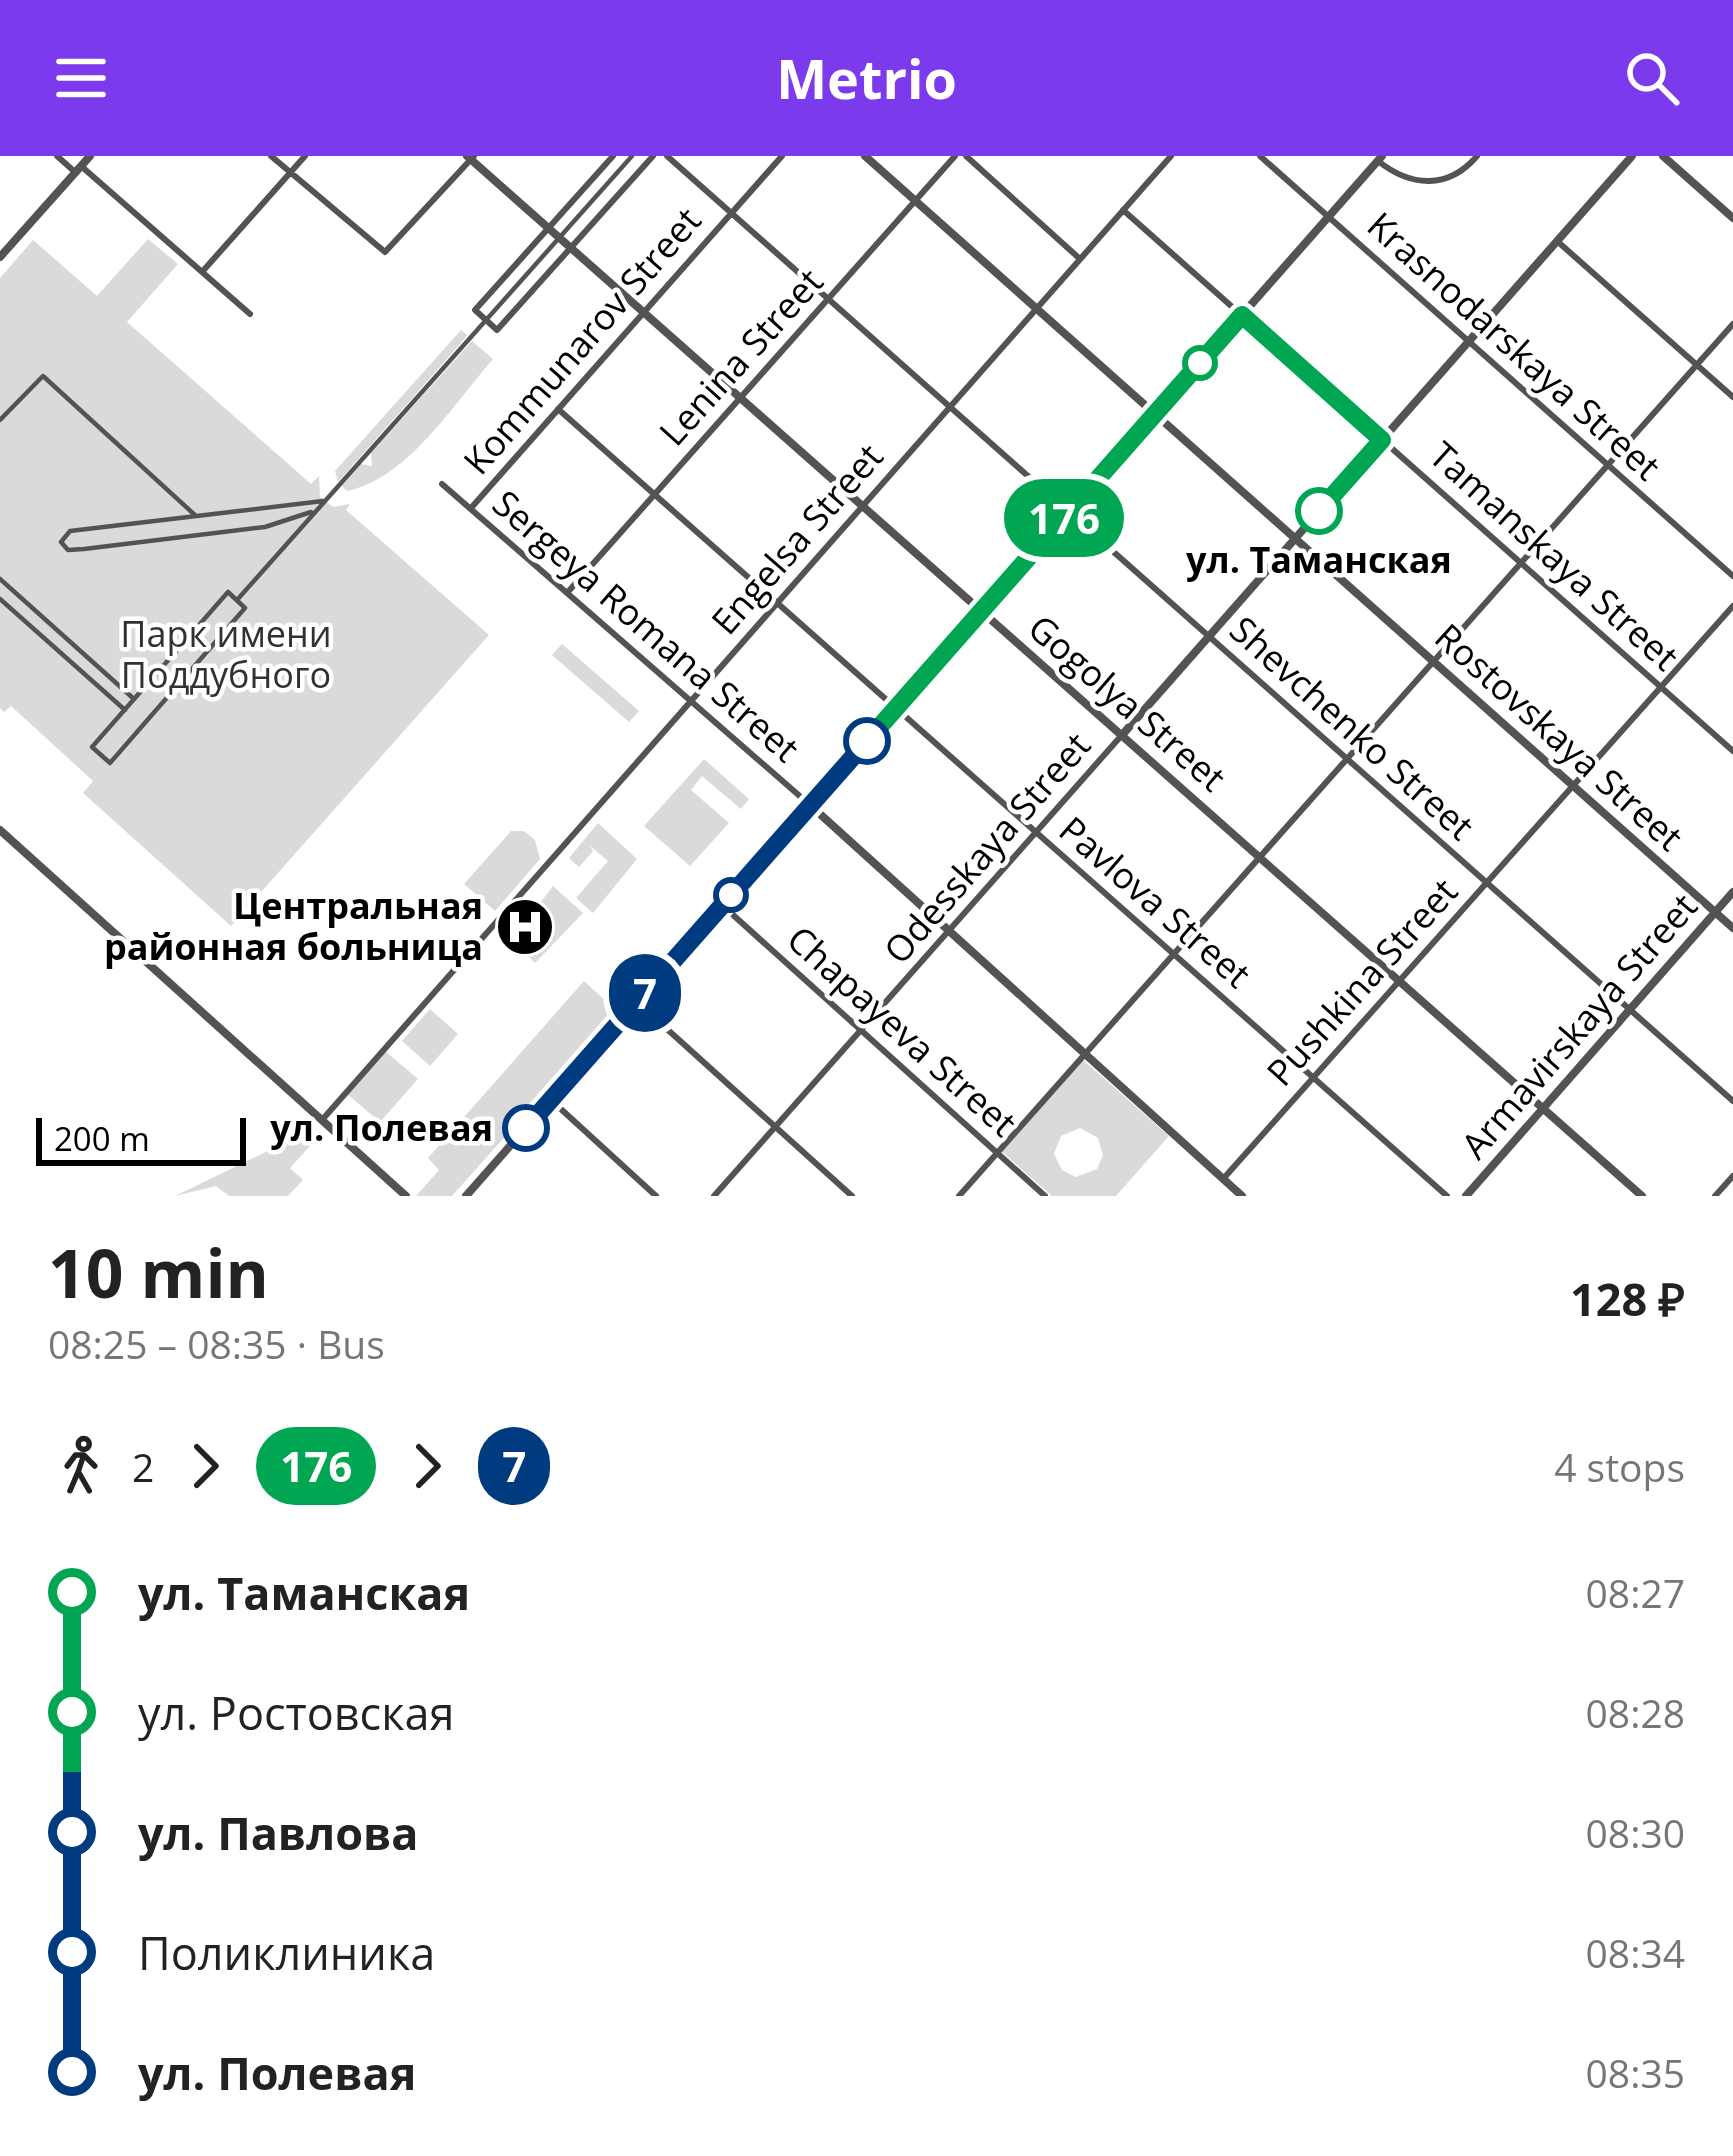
<!DOCTYPE html>
<meta charset="utf-8">
<style>
:root{--surface:#fff;--page:#f6f6f6;--text:#222;--muted:#767676;--accent:#7c3aed}
body{margin:0;font-family:"Open Sans",sans-serif;background:var(--page);color:var(--text);height:100vh;display:flex;flex-direction:column;font-size:45px;white-space:nowrap}
*{box-sizing:border-box;margin:0}
p{font-size:39px;color:var(--muted)}
.icon{flex:none;width:66px;height:66px;fill:none;stroke:currentColor;stroke-width:2;stroke-linecap:round;stroke-linejoin:round}
.map{position:relative;height:1040px;overflow:hidden}
.details{display:flex;flex-direction:column;background:var(--surface);flex:1}
.details>*{flex:none}
.badge{padding:0 24px;border-radius:39px;font-size:42px;line-height:78px}
.scale{position:absolute;left:36px;bottom:30px;width:210px;box-sizing:border-box;padding-left:12px;border:6px solid #000;border-top:0;font-size:33px;line-height:42px;white-space:nowrap;color:#000;-webkit-text-stroke:9px #fff;paint-order:stroke}
.map>.badge{position:absolute;translate:-50% -50%;box-shadow:0 0 0 6px #fff}
.legs{display:flex;align-items:center;gap:18px;height:132px;padding:0 48px;font-size:39px}
.legs p{margin-inline-start:auto}
.head{display:flex;align-items:center;justify-content:space-between;height:204px;padding:0 48px}
h1{font-size:66px;font-weight:700;line-height:90px}
ul{padding:0 48px;list-style:none}
li{display:flex;align-items:center;gap:42px;height:120px;font-size:45px}
li i{display:grid;place-items:center;width:18px;height:100%;margin:0 15px;background:currentColor}
li i::after{content:'';width:30px;height:30px;margin:-15px;border:9px solid;border-radius:50%;background:var(--surface)}
li p{margin-inline-start:auto}
li:first-child i{background:linear-gradient(#0000 50%,currentColor 0)}
li:last-child i{background:linear-gradient(currentColor 50%,#0000 0)}
header{display:flex;justify-content:space-between;align-items:center;height:156px;padding:0 48px;background:var(--accent);color:#fff;font-size:54px;font-weight:700}
.map>svg:first-child{display:block}
.green{fill:#dadada;fill-rule:evenodd}
.lines{fill:none;stroke-linecap:round;stroke-linejoin:round}
.pedestrian{stroke:#535353;stroke-width:4.5}
.minor{stroke:#535353;stroke-width:6}
.tertiary{stroke:#535353;stroke-width:8}
.line-1-casing{stroke:#fff;stroke-width:27}
.line-2-casing{stroke:#fff;stroke-width:27}
.line-1{stroke:#00a651;stroke-width:18}
.line-2{stroke:#003b80;stroke-width:18}
.stop-1-dot{fill:#fff;stroke:#00a651;stroke-width:6}
.stop-2-dot{fill:#fff;stroke:#003b80;stroke-width:6}
.labels{text-anchor:middle;stroke-width:9;stroke-linejoin:round;paint-order:stroke}
.street-label{font-size:36px;fill:#000;stroke:#fff}
.stop-label{font-size:36px;font-weight:bold;fill:#000;stroke:#fff}
.park-label{font-size:36px;fill:#313131;stroke:#fff}
.poi-label{font-size:36px;font-weight:bold;fill:#000;stroke:#fff;text-anchor:end}
</style>
<header><svg class="icon" aria-label="menu" viewBox="0 0 24 24"><path d="M4 6h16M4 12h16M4 18h16"/></svg>Metrio<svg class="icon" aria-label="search" viewBox="0 0 24 24"><circle cx="10" cy="10" r="6"/><path d="M15 15l6 6"/></svg></header>
<div class="map">
<svg width="1733" height="1040" viewBox="0 0 1733 1040">
<rect width="100%" height="100%" fill="#fff"/>
<path class="green" d="M148 83 178 108 127 166 311 328 319 320 320 341 333 351 350 348 346 354 489 479 231 770 83 637 93 625 11 550 4 556 0 552V122L33 84 97 140Z
M461 174 467 179 460 188 338 326 335 315Z
M472 185 493 203C453 249 407 323 347 335L342 330 361 308 372 310 371 297Z
M562 488 639 555 629 566 552 499Z
M704 603 749 643 741 653 702 620 691 634 729 667 690 710 644 670Z
M598 667 637 703 593 757 576 742 608 705 590 690 593 695 579 711 569 702Z
M511 675H524L535 684 540 703 495 755 464 728Z
M553 730 583 757 535 807 509 780 525 762 539 770 550 759 540 747Z
M584 825 617 855 452 1040H416L439 1014 428 1002Z
M430 853 458 878 430 910 402 885Z
M385 895 418 923 380 966 347 938Z
M1083 904 1169 980 1116 1040H1052L1002 996ZM1080 972 1098 982 1103 999 1097 1013 1076 1021 1062 1014 1054 998 1061 980Z
M313 973 320 979 290 1012 303 1024 288 1040H229L216 1030 175 1040Z"/>
<g class="lines">
<path class="pedestrian" d="M0 264 43 220 196 360
M311 356 265 371 84 393 68 394 61 386 70 375 323 345
M0 423 134 543
M228 436 245 452 110 607 92 591Z
M0 443 125 554
M237 444 632 0"/>
<path class="minor" d="M57 0 75 16
M271 0 385 96 474 0
M613 0 475 154 497 174 653 0
M667 0 1733 945
M966 0 1080 103
M1260 0 1733 420
M1378 5C1411 31 1448 34 1477 0
M81 10 250 158
M1123 54 1733 595
M1557 85 1733 241
M202 116 305 0
M558 253 1447 1040
M442 328 810 649
M471 352 782 0
M567 437 955 0
M722 749 1045 1040
M637 846 852 1040
M551 944 656 1040
M322 964 1171 0
M1223 1023 1733 450
M714 1040 1121 580
M959 1040 1733 168
M1715 1040 1733 1020"/>
<path class="tertiary" d="M467 0 1642 1040
M865 0 1733 772
M1663 0 1733 62
M0 101 90 0
M1123 578 1632 0
M810 649 1242 1040
M0 674 406 1040
M466 1040 1382 0
M1466 1040 1733 736"/>
</g>
<g class="lines">
<g class="line-1-casing">
<path id="line-1" d="M867 585 1242 159 1382 284 1319 355"/>
</g>
<g class="line-2-casing">
<path id="line-2" d="M526 972 867 585"/>
</g>
<use href="#line-1" class="line-1"/>
<use href="#line-2" class="line-2"/>
</g>
<defs>
<g id="hospital-disc" transform="scale(3)"><circle r="9.5" fill="#000" stroke="#fff"/><path d="M-5-5h3v3.5h4V-5h3V5h-3V1.5h-4V5h-3Z" fill="#fff"/></g>
</defs>
<g fill-rule="evenodd">
<use href="#hospital-disc" x="525" y="771"/>
</g>
<g class="stop-1-dot">
<circle cx="1200" cy="207" r="15"/>
<circle cx="1319" cy="355" r="21"/>
</g>
<g class="stop-2-dot">
<circle cx="867" cy="585" r="21"/>
<circle cx="731" cy="739" r="15"/>
<circle cx="526" cy="972" r="21"/>
</g>
<g class="labels">
<g class="street-label">
<text transform="translate(582 185) rotate(-49)" y="13">Kommunarov Street</text>
<text transform="translate(1514 190) rotate(42)" y="13">Krasnodarskaya Street</text>
<text transform="translate(741 201) rotate(-48)" y="13">Lenina Street</text>
<text transform="translate(797 383) rotate(-49)" y="13">Engelsa Street</text>
<text transform="translate(1554 400) rotate(42)" y="13">Tamanskaya Street</text>
<text transform="translate(646 470) rotate(41)" y="13">Sergeya Romana Street</text>
<text transform="translate(1127 547) rotate(41)" y="13">Gogolya Street</text>
<text transform="translate(1352 572) rotate(42)" y="13">Shevchenko Street</text>
<text transform="translate(1559 581) rotate(42)" y="13">Rostovskaya Street</text>
<text transform="translate(987 692) rotate(-49)" y="13">Odesskaya Street</text>
<text transform="translate(1155 746) rotate(41)" y="13">Pavlova Street</text>
<text transform="translate(1362 826) rotate(-48)" y="13">Pushkina Street</text>
<text transform="translate(1579 870) rotate(-49)" y="13">Armavirskaya Street</text>
<text transform="translate(902 875) rotate(42)" y="13">Chapayeva Street</text>
</g>
<g class="stop-label">
<text x="1319" y="417">ул. Таманская</text>
<text x="493" y="985" text-anchor="end">ул. Полевая</text>
</g>
<g class="park-label">
<text x="226" y="491">Парк имени<tspan x="226" dy="41">Поддубного</tspan></text>
</g>
<g class="poi-label">
<text x="483" y="763">Центральная<tspan x="483" dy="41">районная больница</tspan></text>
</g>
</g>
</svg>
<div class="scale">200 m</div>
<b class="badge" style="left:1064px;top:362px;background:#00a651;color:#fff">176</b>
<b class="badge" style="left:645px;top:837px;background:#003b80;color:#fff">7</b>
</div>
<section class="details">
<div class="head"><div><h1>10 min</h1><p>08:25 – 08:35 · Bus</p></div><b>128 ₽</b></div>
<div class="legs"><svg class="icon" aria-label="walk" viewBox="0 0 24 24"><circle cx="13" cy="4" r="2"/><path d="M13 8l-2 6 4 7M11 14l-3 7M7 12l3-4h3l4 4"/></svg>2<svg class="icon" aria-label="forward" viewBox="0 0 24 24"><path d="M9 5l7 7-7 7"/></svg><b class="badge" style="background:#00a651;color:#fff">176</b><svg class="icon" aria-label="forward" viewBox="0 0 24 24"><path d="M9 5l7 7-7 7"/></svg><b class="badge" style="background:#003b80;color:#fff">7</b><p>4 stops</p></div>
<ul>
<li><i style="color:#00a651"></i><b>ул. Таманская</b><p>08:27</p></li>
<li><i style="color:#00a651"></i><span>ул. Ростовская</span><p>08:28</p></li>
<li><i style="color:#003b80"></i><b>ул. Павлова</b><p>08:30</p></li>
<li><i style="color:#003b80"></i><span>Поликлиника</span><p>08:34</p></li>
<li><i style="color:#003b80"></i><b>ул. Полевая</b><p>08:35</p></li>
</ul>
</section>
